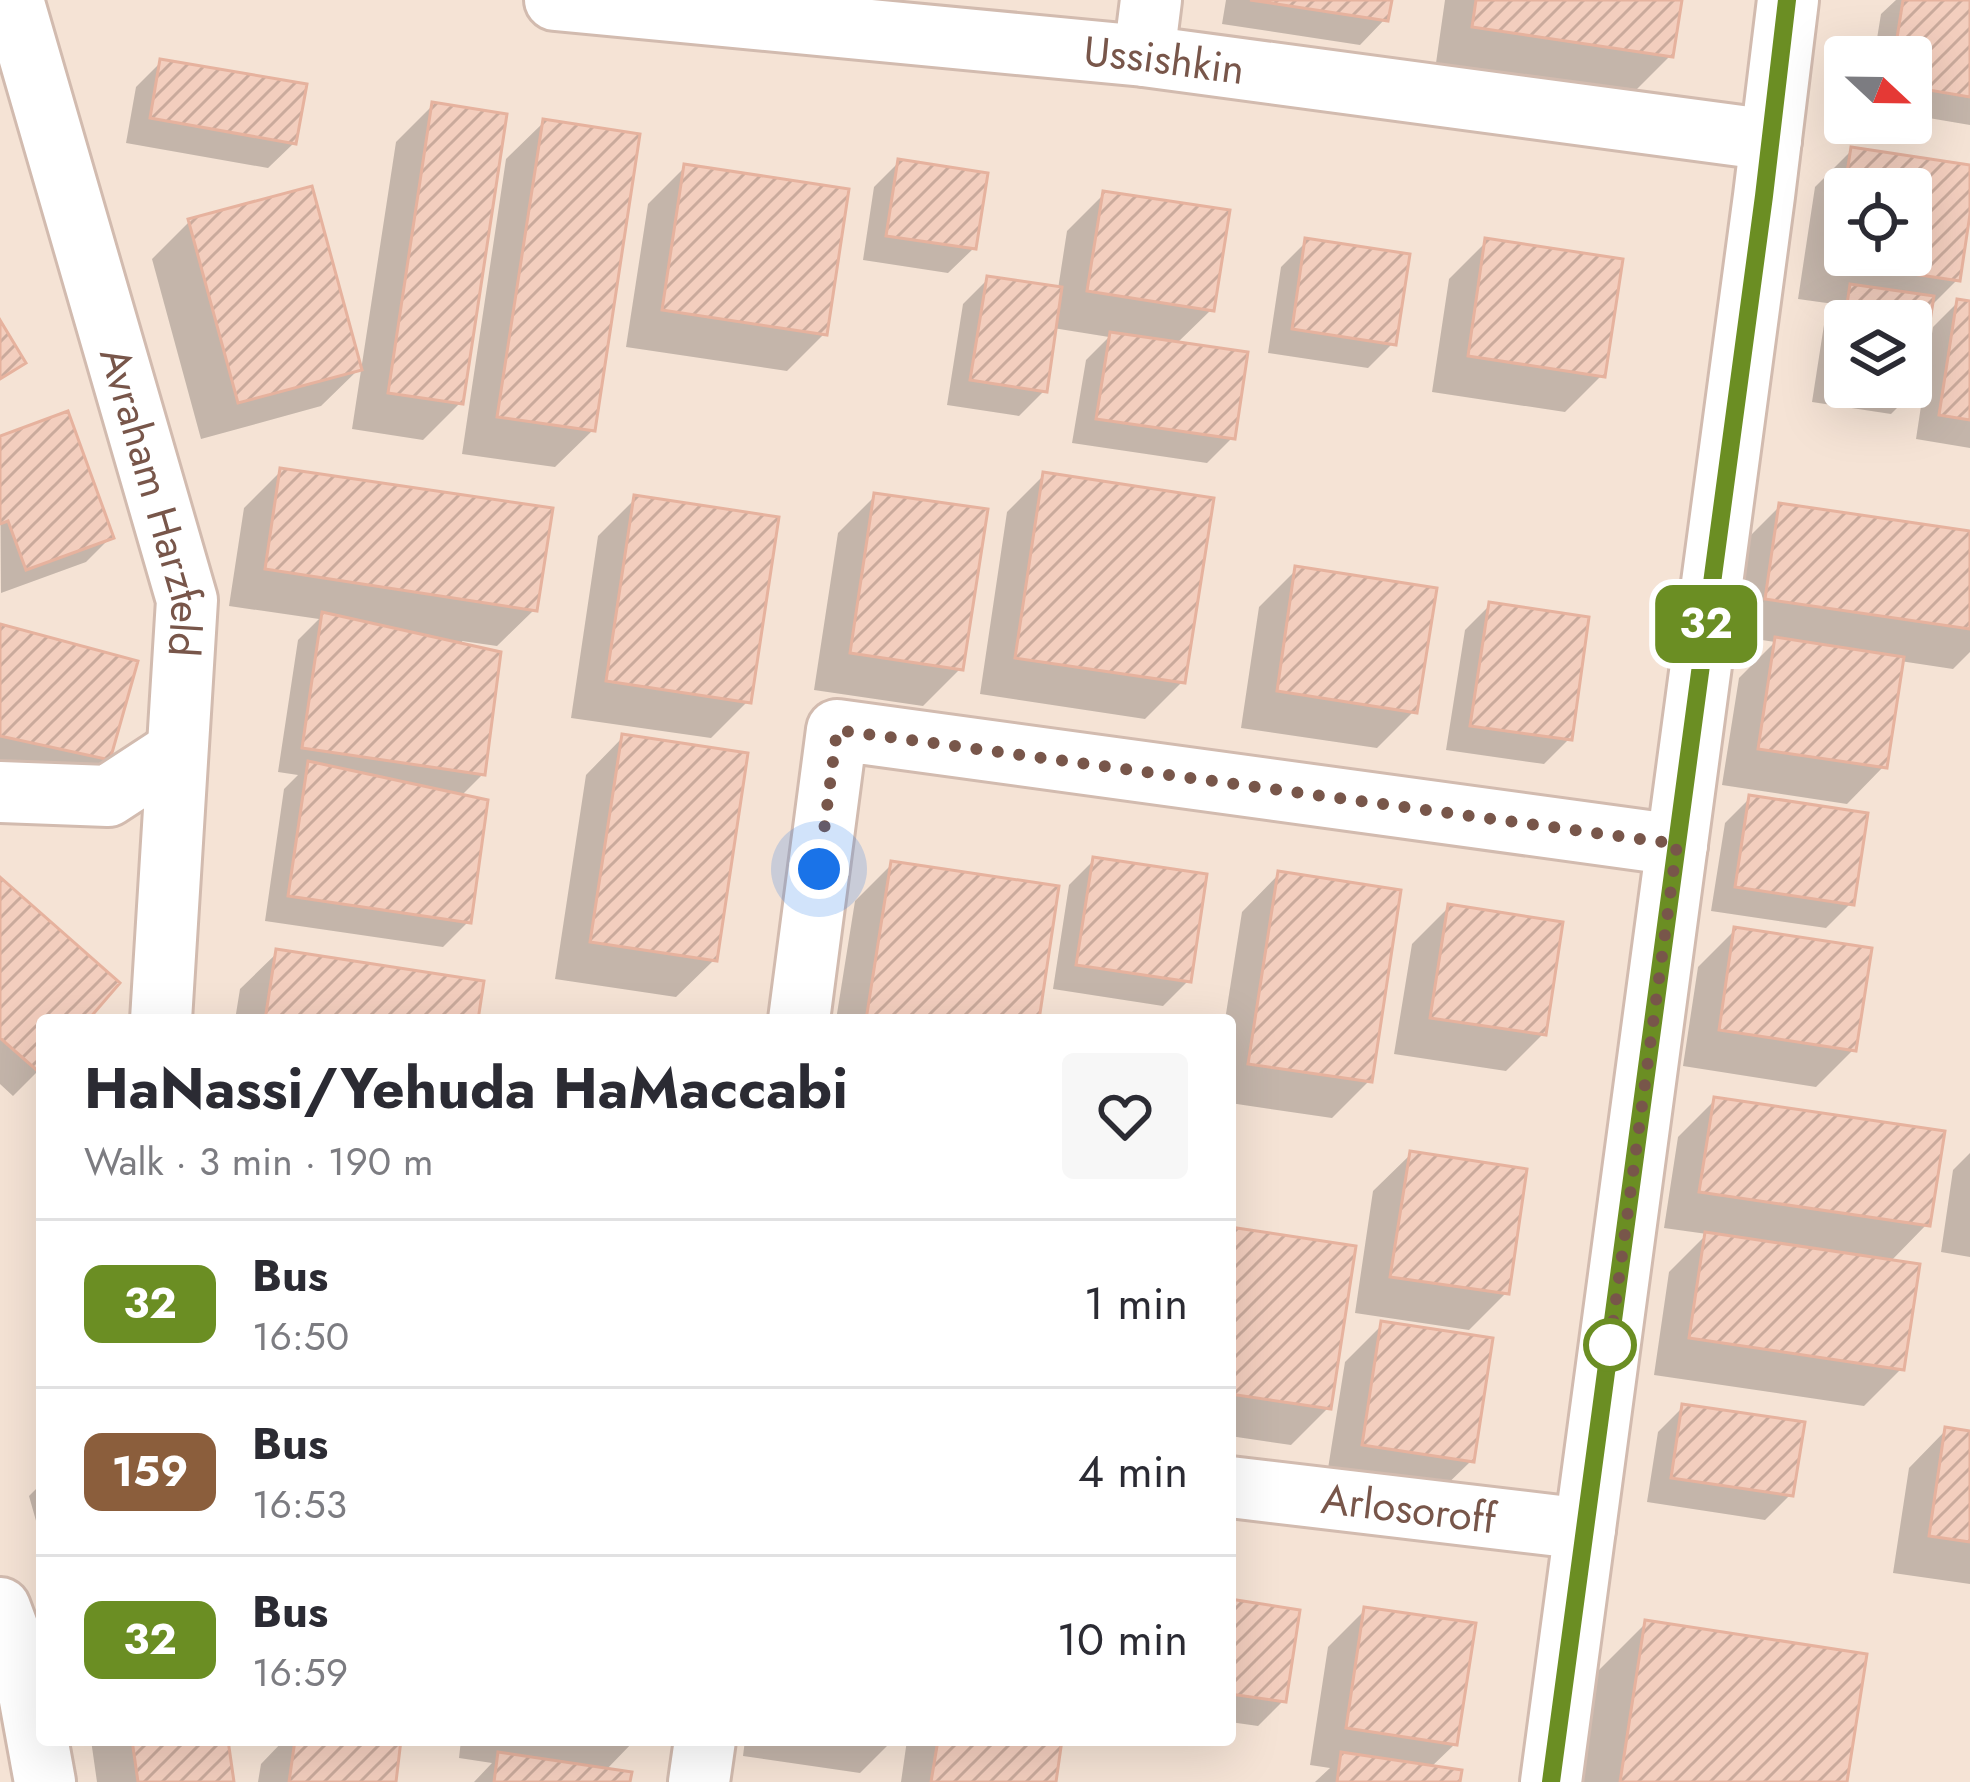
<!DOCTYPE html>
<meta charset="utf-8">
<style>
:root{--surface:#fff;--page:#f7f7f7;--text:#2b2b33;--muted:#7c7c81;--line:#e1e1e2}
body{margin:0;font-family:Jost,sans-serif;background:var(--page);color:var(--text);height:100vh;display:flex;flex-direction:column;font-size:45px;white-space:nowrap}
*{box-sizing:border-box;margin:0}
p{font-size:39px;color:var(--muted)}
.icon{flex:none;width:66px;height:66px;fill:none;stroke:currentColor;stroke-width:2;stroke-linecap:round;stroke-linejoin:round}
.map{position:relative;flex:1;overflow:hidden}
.details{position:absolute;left:36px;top:1014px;width:1200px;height:732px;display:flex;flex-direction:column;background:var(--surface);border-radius:12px;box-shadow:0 12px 48px #0002}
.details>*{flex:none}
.badge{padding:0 24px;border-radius:18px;font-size:42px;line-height:78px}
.needle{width:78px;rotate:112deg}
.buttons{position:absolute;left:1824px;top:36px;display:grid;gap:24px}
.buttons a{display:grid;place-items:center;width:108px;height:108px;border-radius:12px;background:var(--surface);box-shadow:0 12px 48px #0002;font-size:60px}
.you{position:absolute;width:60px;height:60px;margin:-30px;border:9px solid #fff;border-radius:50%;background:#1a73e8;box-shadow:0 0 0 18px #1a73e833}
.map>.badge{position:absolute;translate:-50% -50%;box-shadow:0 0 0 6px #fff}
.round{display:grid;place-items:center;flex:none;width:126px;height:126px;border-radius:12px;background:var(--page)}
.summary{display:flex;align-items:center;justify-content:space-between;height:204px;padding:0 48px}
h1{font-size:57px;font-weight:700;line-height:90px}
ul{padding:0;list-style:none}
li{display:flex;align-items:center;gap:36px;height:168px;padding:0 48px;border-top:3px solid var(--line)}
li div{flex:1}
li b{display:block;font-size:45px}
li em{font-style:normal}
li .badge{min-width:132px;font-weight:700;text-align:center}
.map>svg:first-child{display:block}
.residential{fill:#f5e3d5;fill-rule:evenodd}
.shadow{fill:#0003;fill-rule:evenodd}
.building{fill:url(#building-hatch);stroke:#e6b29e;stroke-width:3;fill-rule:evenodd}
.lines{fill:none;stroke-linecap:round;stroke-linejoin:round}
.minor-casing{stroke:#d2bbaf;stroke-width:66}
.minor{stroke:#fff;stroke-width:60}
.line-casing{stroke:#fff;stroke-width:27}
.line{stroke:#6b8e23;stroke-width:18}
.walk{stroke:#78564a;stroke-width:12;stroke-dasharray:0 21.6}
.stop-dot{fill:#fff;stroke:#6b8e23;stroke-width:6}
.labels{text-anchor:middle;stroke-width:9;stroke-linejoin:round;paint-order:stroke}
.street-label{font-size:42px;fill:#78564a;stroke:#fff7ee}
</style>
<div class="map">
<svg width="1970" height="1782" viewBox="0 0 1970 1782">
<defs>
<pattern id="building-hatch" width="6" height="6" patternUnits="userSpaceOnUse" patternTransform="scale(3)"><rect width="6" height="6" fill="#f3cebe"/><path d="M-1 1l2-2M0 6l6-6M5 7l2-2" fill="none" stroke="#caaa9c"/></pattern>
</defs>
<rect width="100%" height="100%" fill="#fdf2e7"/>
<path class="residential" d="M0 0H1970V1782H0ZM1845 57H1911V123H1845ZM1845 189H1911V255H1845ZM1845 321H1911V387H1845ZM42 1020H1230V1740H42Z"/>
<path class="shadow" d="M1226 0H1388L1385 19 1360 45 1222 24Z
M1445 0H1679L1670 56 1633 93 1436 63Z
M1896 0H1970V125L1911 115V57H1874L1881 14Z
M161 62 294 143 268 168 126 143 136 87Z
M433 105 460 403 423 440 352 429 396 142Z
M544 122 593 430 555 467 462 454 506 159Z
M1852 150 1970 168V193L1957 280 1929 308 1916 389 1891 414 1812 402 1826 312 1834 304 1798 299 1815 187ZM1845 189H1911V255H1845ZM1845 321H1911V387H1845Z
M899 162 974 248 948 273 863 260 874 187Z
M685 167 824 334 787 371 626 347 648 204Z
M1104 194 1212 309 1176 344 1232 438 1207 463 1072 443 1086 360 1109 337 1053 328 1044 391 1019 416 947 405 963 304 988 279 1058 289 1067 231Z
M189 222 359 369 321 406 201 439 152 259Z
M1487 241 1602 375 1565 412 1432 392 1449 279Z
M1306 242 1393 343 1368 368 1268 353 1281 267Z
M1958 302 1970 304V448L1916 439 1933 327Z
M0 440 111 537 86 562 1 593Z
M281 471 535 609 497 646 462 641 483 774 460 797 468 922 443 947 265 921 284 789 298 775 278 772 298 640 319 619 229 606 244 508Z
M1044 475 1183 681 1145 719 980 694 1007 512Z
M875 496 960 669 923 706 814 690 838 533Z
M635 499 748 701 711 738 571 718 598 536Z
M1780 506 1970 534V652L1953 669 1900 661 1884 766 1847 804 1722 785 1739 678 1775 642 1729 635 1743 543Z
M1296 570 1414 711 1377 748 1241 728 1259 607Z
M1490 605 1569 739 1544 764 1446 750 1465 630Z
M0 627 107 759 82 784 0 766Z
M623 737 714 960 676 997 555 979 586 775Z
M1750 798 1851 903 1826 928 1711 911 1725 823Z
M1094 860 1188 981 1163 1006 1053 989 1069 885Z
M892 864 1036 1020H836L855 901Z
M1279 874 1369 1081 1332 1118 1230 1103V1020H1225L1242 912Z
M0 881 84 1020H42V1067L13 1096 0 1084Z
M1449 907 1543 1034 1506 1071 1394 1054 1412 944Z
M1735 930 1854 1049 1816 1087 1683 1066 1698 967Z
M278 952 475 1020H235L240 989Z
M1715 1100 1927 1224 1889 1263 1901 1369 1864 1406 1654 1375 1669 1272 1707 1234 1664 1228 1678 1137Z
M1970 1153V1257L1941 1252 1953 1170Z
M1411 1154 1506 1293 1469 1330 1355 1313 1373 1191Z
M1230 1230 1328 1408 1291 1445 1230 1436Z
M1382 1325 1471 1461 1433 1498 1326 1481 1345 1362Z
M1683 1407 1790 1495 1765 1520 1647 1502 1658 1432Z
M1946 1430 1970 1434V1584L1893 1573 1909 1468Z
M42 1483V1542L29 1496Z
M1230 1602 1283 1701 1258 1726 1230 1722Z
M1365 1610 1455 1744 1430 1768 1457 1782H1315L1330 1768 1310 1765 1328 1647Z
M1646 1623 1844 1782H1581L1598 1671Z
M91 1740H225L231 1782H97Z
M284 1740H398L393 1782H258L261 1764Z
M461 1740H635L605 1771 627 1782H474L492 1763 459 1758Z
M745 1740H893L860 1773 743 1756Z
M907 1740H1059L1053 1782H901Z"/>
<path class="building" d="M1250 0H1392L1388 21Z
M1476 0H1682L1673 57 1472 27Z
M1903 0H1970V97L1911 87V57H1894Z
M160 59 307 84 296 144 150 118Z
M432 102 507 114 463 404 388 393Z
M543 119 640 134 595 431 497 417Z
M1851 147 1970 165V214L1960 281 1833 262ZM1845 189H1911V255H1845Z
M898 159 988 173 976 249 886 236Z
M684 164 849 189 827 335 662 310Z
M312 186 362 370 238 403 188 219Z
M1103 191 1230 210 1214 311 1087 291Z
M1305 238 1410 254 1396 345 1292 329Z
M1485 238 1623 259 1605 377 1468 356Z
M987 276 1062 287 1047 392 970 380Z
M1850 284 1934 296 1919 390 1897 387H1911V321H1845V379L1836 378Z
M1957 299 1970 301V420L1939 415Z
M0 320 26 363 0 379Z
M1110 332 1248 352 1235 439 1096 419Z
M68 411 114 538 26 570 8 521 0 524V436Z
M280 468 553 508 537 611 265 569Z
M1043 472 1214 498 1185 683 1015 658Z
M874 493 988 509 963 670 850 653Z
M634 495 779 517 751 703 606 681Z
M1779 503 1970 531V629L1765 599Z
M1295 566 1437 588 1417 713 1277 691Z
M1489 602 1589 617 1572 740 1470 726Z
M322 612 501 652 485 775 302 748Z
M0 624 138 661 110 760 0 736Z
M1775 637 1904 657 1887 768 1758 749Z
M622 734 748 753 717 961 590 942Z
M308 761 488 800 471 923 288 896Z
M1749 795 1868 813 1854 905 1735 887Z
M1093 857 1207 874 1191 982 1076 965Z
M891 861 1059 886 1039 1020H866Z
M1278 871 1401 890 1372 1082 1248 1064Z
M0 877 120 983 88 1020H42L40 1073 0 1038Z
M1448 904 1563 922 1546 1035 1430 1018Z
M1734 927 1872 948 1856 1051 1719 1030Z
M276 949 484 981 478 1020H265Z
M1714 1097 1945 1131 1930 1226 1699 1192Z
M1410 1151 1527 1169 1509 1294 1390 1277Z
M1230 1227 1356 1246 1331 1409 1230 1394Z
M1705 1232 1920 1264 1904 1370 1689 1338Z
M1381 1321 1493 1338 1474 1462 1362 1445Z
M1682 1404 1805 1422 1793 1496 1671 1478Z
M1945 1427 1970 1431V1542L1929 1536Z
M1230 1599 1300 1610 1286 1702 1230 1694Z
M1364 1607 1476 1623 1457 1745 1346 1728Z
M1645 1620 1867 1654 1847 1782H1620Z
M132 1740H228L234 1782H138Z
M295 1740H401L396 1782H289Z
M938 1740H1062L1056 1782H931Z
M498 1752 632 1772 630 1782H494Z
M1341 1752 1462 1770 1460 1782H1337Z"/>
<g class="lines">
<g class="minor-casing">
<g id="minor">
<path id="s1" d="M13 0 187 600 161 1020"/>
<path id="s2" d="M555 0 1144 56 1771 140"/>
<path d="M1144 56 1151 0"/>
<path d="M0 792 108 796 177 751"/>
<path d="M799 1020 837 730 1677 845"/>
<path id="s3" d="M1230 1487 1585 1529"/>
<path d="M0 1608 26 1678 45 1782"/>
<path d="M699 1782 705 1740"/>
<path d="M1551 1782 1764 196 1788 0"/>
</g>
</g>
<use href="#minor" class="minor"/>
</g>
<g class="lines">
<g class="line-casing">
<path id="line" d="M1551 1782 1764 196 1787 0"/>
</g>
<use href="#line" class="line"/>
<path class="walk" d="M819 869 837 730 1677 844 1610 1345"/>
</g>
<circle class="stop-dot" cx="1610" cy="1345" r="24"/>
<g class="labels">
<g class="street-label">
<text dy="15" stroke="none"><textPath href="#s2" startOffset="612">Ussishkin</textPath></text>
<text dy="15" stroke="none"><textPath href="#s1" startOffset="522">Avraham Harzfeld</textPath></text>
<text dy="15" stroke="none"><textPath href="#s3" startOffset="180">Arlosoroff</textPath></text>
</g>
</g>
</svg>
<div class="buttons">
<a><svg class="needle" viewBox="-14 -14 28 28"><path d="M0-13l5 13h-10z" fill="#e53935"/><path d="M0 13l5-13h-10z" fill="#7c7c81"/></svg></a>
<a><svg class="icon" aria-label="locate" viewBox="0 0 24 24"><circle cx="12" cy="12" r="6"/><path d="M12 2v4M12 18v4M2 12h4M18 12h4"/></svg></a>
<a><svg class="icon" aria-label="layers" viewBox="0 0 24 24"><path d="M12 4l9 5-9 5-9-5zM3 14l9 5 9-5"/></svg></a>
</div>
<div class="you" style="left:819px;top:869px"></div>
<b class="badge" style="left:1706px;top:624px;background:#6b8e23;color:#fff">32</b>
<section class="details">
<div class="summary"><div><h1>HaNassi/Yehuda HaMaccabi</h1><p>Walk · 3 min · 190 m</p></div><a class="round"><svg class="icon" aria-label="heart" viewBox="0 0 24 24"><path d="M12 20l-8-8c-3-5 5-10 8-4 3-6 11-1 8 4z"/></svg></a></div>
<ul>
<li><span class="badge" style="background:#6b8e23;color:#fff">32</span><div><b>Bus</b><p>16:50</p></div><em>1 min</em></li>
<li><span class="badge" style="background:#8b5e3c;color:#fff">159</span><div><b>Bus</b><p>16:53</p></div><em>4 min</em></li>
<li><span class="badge" style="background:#6b8e23;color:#fff">32</span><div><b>Bus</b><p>16:59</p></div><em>10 min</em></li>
</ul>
</section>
</div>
